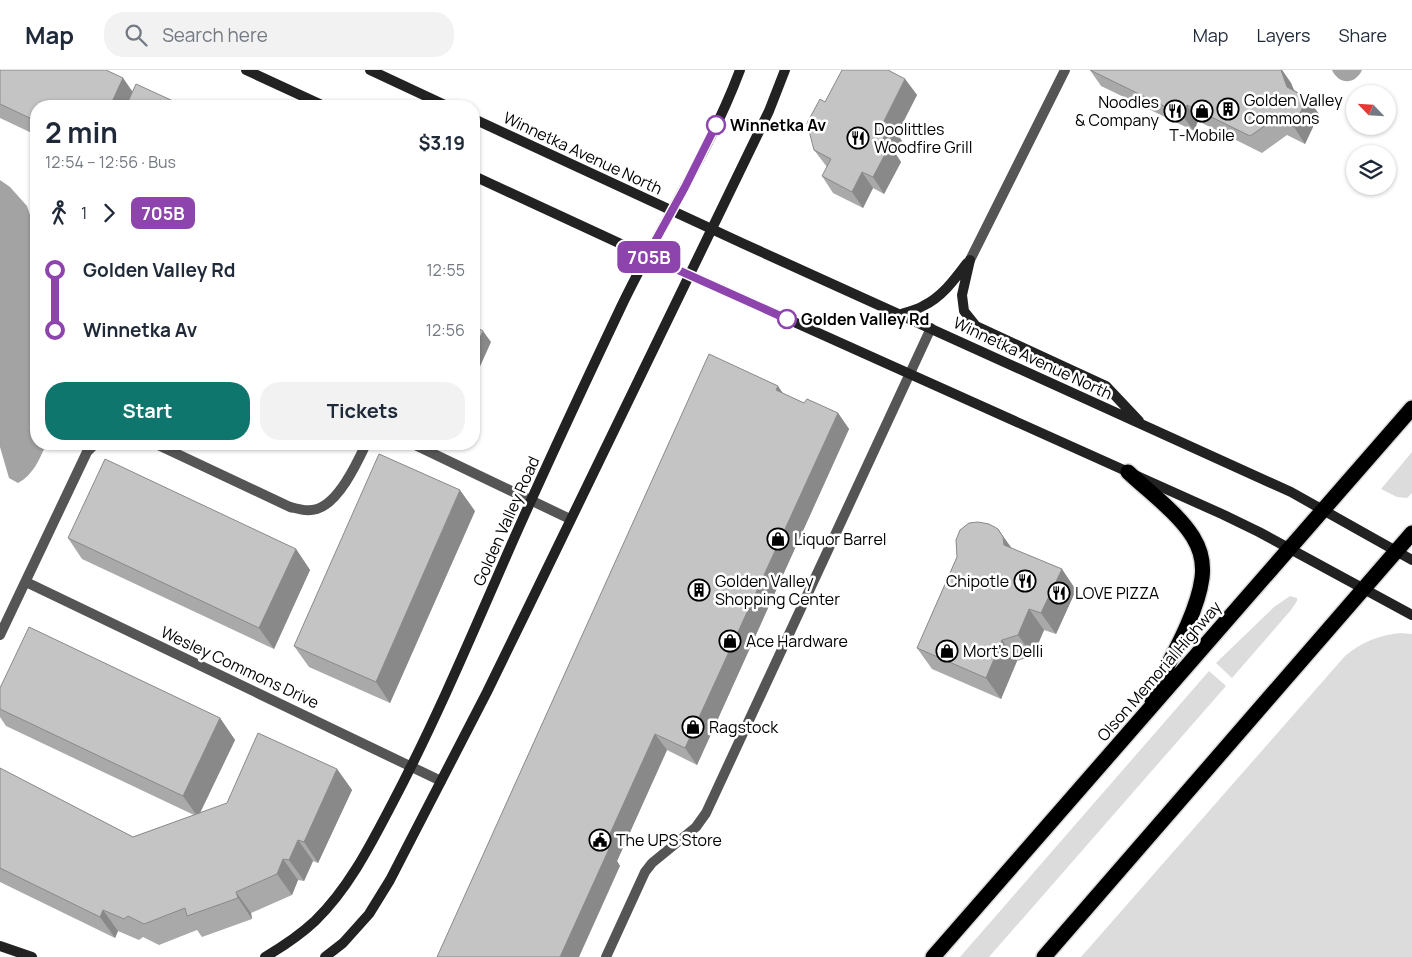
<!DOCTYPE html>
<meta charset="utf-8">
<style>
:root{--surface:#fff;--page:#f2f2f3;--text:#1f2937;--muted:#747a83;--line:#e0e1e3;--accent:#0f766e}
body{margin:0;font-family:Manrope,sans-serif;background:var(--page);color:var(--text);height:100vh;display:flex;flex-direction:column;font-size:19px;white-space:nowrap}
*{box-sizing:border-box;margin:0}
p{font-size:16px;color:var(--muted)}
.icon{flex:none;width:28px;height:28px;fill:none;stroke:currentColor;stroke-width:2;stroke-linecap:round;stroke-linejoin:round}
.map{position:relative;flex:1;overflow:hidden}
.details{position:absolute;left:30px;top:30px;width:450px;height:350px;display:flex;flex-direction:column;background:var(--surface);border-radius:20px;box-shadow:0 1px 4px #0004}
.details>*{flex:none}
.badge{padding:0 10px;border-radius:8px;font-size:18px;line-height:32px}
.needle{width:32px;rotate:295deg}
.tools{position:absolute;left:1346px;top:15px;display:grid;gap:10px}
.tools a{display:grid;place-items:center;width:50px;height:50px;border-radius:50%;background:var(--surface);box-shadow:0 1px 4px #0004;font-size:25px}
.map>.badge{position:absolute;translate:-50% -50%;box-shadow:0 0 0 2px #fff}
.legs{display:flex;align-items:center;gap:8px;height:55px;padding:0 15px;font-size:16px}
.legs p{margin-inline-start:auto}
.head{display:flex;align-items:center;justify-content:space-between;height:85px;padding:0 15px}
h1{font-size:28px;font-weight:700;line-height:38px}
.action{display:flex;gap:10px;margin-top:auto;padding:10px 15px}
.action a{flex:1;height:58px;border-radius:20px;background:var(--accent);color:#fff;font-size:20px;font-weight:700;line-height:58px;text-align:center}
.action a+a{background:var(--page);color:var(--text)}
ul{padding:0 15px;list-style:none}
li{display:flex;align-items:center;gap:18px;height:60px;font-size:19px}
li i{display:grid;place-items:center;width:8px;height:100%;margin:0 6px;background:currentColor}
li i::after{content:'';width:12px;height:12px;margin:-6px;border:4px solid;border-radius:50%;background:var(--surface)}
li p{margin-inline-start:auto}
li:first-child i{background:linear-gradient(#0000 50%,currentColor 0)}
li:last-child i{background:linear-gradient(currentColor 50%,#0000 0)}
header{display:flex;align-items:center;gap:30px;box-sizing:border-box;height:70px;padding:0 25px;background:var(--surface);border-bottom:1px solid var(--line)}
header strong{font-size:24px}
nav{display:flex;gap:28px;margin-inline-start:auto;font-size:18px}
.search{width:350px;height:45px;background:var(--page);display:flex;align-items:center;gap:12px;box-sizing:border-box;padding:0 18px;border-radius:20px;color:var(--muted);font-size:19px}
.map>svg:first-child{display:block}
.green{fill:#dcdcdc}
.water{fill:#a3a3a3}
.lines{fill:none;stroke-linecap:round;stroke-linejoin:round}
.highway-casing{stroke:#dbdbdb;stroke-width:18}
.lane{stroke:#555;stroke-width:10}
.street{stroke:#555;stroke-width:10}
.secondary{stroke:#222;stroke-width:10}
.highway{stroke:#000;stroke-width:15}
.wall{fill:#a9a9a9}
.shaded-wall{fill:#898989}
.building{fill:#c4c4c4;stroke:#898989}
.line-1-casing{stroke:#fff;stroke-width:11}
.line-1{stroke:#8e44ad;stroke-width:8}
.stop-1-dot{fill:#fff;stroke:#8e44ad;stroke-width:2.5}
.labels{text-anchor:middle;stroke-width:5;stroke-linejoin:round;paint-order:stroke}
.poi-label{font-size:16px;fill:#000;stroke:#fff;text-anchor:start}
.stop-label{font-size:16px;font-weight:bold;fill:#000;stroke:#fff;text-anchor:start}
.street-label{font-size:16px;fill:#000;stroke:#fff}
</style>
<header>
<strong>Map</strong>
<div class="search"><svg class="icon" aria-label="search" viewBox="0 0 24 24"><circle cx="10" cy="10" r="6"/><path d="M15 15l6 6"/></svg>Search here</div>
<nav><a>Map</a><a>Layers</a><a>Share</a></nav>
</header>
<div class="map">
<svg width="1412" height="887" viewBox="0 0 1412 887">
<rect width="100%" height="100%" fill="#fff"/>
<path class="green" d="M1412 382V423L1407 428 1397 427 1381 419Z
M1290 526 1297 528V531L1291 540 1232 608 1216 593 1274 537Z
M1401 563 1412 564V887H1081L1345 586C1362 572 1379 565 1401 563Z
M1209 601 1226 616 989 887H960Z"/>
<path class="water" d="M1332 0H1362C1355 15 1339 15 1332 0Z
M0 110 10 117 27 136 36 162V374H46C40 389 33 405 18 413L9 408 0 377Z"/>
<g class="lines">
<g class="highway-casing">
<path id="highway" d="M1128 402C1149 422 1178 443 1193 467 1201 480 1204 493 1202 508 1197 546 1168 593 1151 628
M933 887 1412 338
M1044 887 1412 463"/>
</g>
<path class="lane" d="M970 190 1065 0
M606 887 645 802 652 793 696 757 706 743 931 258"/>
<path class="street" d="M156 374 290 437C299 439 307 442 317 439 339 432 357 393 366 374
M413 374 570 449
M26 512 441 711
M0 565 87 382 95 374"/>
<path class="secondary" d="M246 0 324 36
M370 0 447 36
M474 49 744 174 1291 422 1412 490
M474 106 647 186 1224 445 1259 462 1412 545
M970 190 962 225 964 241 976 256 1106 316 1139 351
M901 244C908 242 916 240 923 236 942 227 955 209 967 193
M0 876 32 887
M265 887C282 877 300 865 315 851 349 818 371 774 393 732 437 648 474 560 512 473 547 394 584 315 621 237 659 157 709 83 740 0
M325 887 343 873 369 844 390 810 487 622 526 542 769 41 785 0"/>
<use href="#highway" class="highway"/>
</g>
<path class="wall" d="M0 0 123 8 133 22 36 36V65L0 48Z
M1090 0H1282L1291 13 1294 20 1307 28 1319 44 1305 74 1287 65 1262 83 1198 51 1194 61 1101 16Z
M905 9 917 25 897 64 902 71 895 83 901 92 884 124 873 118 863 138 833 123 822 106 827 97 814 80 825 32Z
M784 324 804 333 838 343 849 359 697 695 667 680 617 791 620 796 437 887Z
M475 441 390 633 309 597 294 576Z
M68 468 296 479 310 500 274 579 82 489Z
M1011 478 1076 520 1056 564 1044 560 1033 586 1017 591 1001 629 932 599 917 578 957 487Z
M0 618 220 648 235 670 200 743 337 699 352 720 318 793 313 791 304 811 298 810 292 825 251 843 252 849 202 867 197 860 159 875 143 867 139 870 118 861 115 868 0 812V699L133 767 194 745 6 656 0 647Z"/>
<path class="shaded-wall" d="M1281 0H1282L1291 13 1299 33 1287 17Z
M123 8 137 29 134 36H110Z
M905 9 917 25 897 64 902 71 895 83 901 92 884 124 873 107 882 71 884 51Z
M1307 28 1319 44 1305 74 1294 57Z
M1187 35 1198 51 1194 61 1182 45Z
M862 102 873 118 863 138 852 122Z
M483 261 491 272 474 310V281Z
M778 316 789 332 776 320Z
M838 343 849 359 697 695 685 678Z
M460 420 475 441 390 633 376 612Z
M998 459 1013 480 1004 475Z
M296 479 310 500 274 579 259 558Z
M1062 499 1076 520 1056 564 1041 543Z
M1029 539 1044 560 1033 586 1018 565Z
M1002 570 1017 591 1001 629 986 608Z
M220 648 235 670 198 747 183 726Z
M655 664 667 680 617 791 620 796 579 887H560L604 777Z
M337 699 352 720 318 793 304 772Z
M298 770 313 791 304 811 289 790Z
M283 789 298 810 292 825 277 804Z
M236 822 251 843 252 849 238 828Z
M103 840 118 861 115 868 100 847Z"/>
<path class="building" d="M0 0H106L123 8 110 36H36V51L0 34Z
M842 0H888L905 9 884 51 890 55 882 71 890 75 873 107 862 102 852 122 822 106 831 89 814 80 807 53 820 29 825 32Z
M1090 0H1281L1287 17 1307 28 1294 57 1275 49 1250 66 1187 35 1182 45Z
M136 14 184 36H126Z
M474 256 483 261 474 281Z
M709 284 778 316 776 320 804 333 807 329 838 343 685 678 655 664 604 777 609 779 560 887H437Z
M379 384 460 420 376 612 294 576Z
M105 389 296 479 259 558 68 468Z
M978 452 989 454 998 459 1003 467 1004 475 1062 499 1041 543 1029 539 1018 565 1002 570 986 608 917 578 957 487 956 470 960 460 969 453Z
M29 557 220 648 183 726 0 639V618Z
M258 663 337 699 304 772 298 770 289 790 283 789 277 804 236 822 238 828 187 846 185 838 144 854 128 846 124 849 103 840 100 847 0 798V698L133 767 227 733Z"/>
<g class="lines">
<g class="line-1-casing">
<path id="line-1" d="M716 55 685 117 647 186 787 249"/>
</g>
<use href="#line-1" class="line-1"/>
</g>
<defs>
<g id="building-ring" transform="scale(1.125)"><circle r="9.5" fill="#fff" stroke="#000" stroke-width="1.5"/><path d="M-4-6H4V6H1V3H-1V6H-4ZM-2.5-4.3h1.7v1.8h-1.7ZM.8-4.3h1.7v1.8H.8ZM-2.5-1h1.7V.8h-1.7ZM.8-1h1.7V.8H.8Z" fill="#000"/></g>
<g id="restaurant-ring" transform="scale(1.125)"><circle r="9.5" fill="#fff" stroke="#000" stroke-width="1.5"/><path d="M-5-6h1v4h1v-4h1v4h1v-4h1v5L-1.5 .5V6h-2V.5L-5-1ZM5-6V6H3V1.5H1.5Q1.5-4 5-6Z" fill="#000"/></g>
<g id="shop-ring" transform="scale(1.125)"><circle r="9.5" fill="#fff" stroke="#000" stroke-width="1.5"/><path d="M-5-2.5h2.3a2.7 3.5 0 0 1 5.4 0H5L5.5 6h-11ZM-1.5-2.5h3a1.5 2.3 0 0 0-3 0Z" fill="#000"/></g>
<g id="civic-ring" transform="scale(1.125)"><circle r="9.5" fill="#fff" stroke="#000" stroke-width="1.5"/><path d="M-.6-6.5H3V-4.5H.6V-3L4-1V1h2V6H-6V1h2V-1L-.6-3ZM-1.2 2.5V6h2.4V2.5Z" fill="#000"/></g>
</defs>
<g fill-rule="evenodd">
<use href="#building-ring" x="1228" y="39"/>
<use href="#restaurant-ring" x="1175" y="41"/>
<use href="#shop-ring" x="1202" y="41"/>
<use href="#restaurant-ring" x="858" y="68"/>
<use href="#shop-ring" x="778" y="469"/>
<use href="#restaurant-ring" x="1025" y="511"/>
<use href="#building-ring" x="699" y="520"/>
<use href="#restaurant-ring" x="1059" y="523"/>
<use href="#shop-ring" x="730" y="571"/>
<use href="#shop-ring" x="947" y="581"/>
<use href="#shop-ring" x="693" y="657"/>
<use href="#civic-ring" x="600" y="770"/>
</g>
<g class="stop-1-dot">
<circle cx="716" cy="55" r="9"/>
<circle cx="787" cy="249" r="9"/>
</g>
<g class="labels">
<g class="poi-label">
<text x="1244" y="36">Golden Valley<tspan x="1244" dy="18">Commons</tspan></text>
<text x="1159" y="38" text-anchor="end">Noodles<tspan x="1159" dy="18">&amp; Company</tspan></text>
<text x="874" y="65">Doolittles<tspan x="874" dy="18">Woodfire Grill</tspan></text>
<text x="1202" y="71" text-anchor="middle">T-Mobile</text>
<text x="794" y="475">Liquor Barrel</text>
<text x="715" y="517">Golden Valley<tspan x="715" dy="18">Shopping Center</tspan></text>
<text x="1009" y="517" text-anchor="end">Chipotle</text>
<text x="1075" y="529">LOVE PIZZA</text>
<text x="746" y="577">Ace Hardware</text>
<text x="963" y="587">Mort's Delli</text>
<text x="709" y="663">Ragstock</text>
<text x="616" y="776">The UPS Store</text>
</g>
<g class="stop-label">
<text x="730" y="61">Winnetka Av</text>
<text x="801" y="255">Golden Valley Rd</text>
</g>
<g class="street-label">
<text transform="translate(583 83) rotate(25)" y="6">Winnetka Avenue North</text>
<text transform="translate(1033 288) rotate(25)" y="6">Winnetka Avenue North</text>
<text transform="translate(506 451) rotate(-66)" y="6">Golden Valley Road</text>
<text transform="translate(240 597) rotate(25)" y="6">Wesley Commons Drive</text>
<text transform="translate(1159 601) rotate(-49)" y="6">Olson Memorial Highway</text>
</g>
</g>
</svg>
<div class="tools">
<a><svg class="needle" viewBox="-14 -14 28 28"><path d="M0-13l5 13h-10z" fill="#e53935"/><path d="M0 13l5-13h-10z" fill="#747a83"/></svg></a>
<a><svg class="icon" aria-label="layers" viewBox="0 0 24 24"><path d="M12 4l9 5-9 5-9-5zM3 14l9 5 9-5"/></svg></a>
</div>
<b class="badge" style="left:649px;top:187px;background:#8e44ad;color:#fff">705B</b>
<section class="details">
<div class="head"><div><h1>2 min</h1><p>12:54 – 12:56 · Bus</p></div><b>$3.19</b></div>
<div class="legs"><svg class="icon" aria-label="walk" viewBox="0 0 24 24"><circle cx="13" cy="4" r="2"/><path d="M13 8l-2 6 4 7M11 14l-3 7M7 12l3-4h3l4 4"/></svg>1<svg class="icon" aria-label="forward" viewBox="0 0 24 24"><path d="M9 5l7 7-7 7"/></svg><b class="badge" style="background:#8e44ad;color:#fff">705B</b></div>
<ul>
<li><i style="color:#8e44ad"></i><b>Golden Valley Rd</b><p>12:55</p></li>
<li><i style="color:#8e44ad"></i><b>Winnetka Av</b><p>12:56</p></li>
</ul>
<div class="action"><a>Start</a><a>Tickets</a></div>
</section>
</div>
